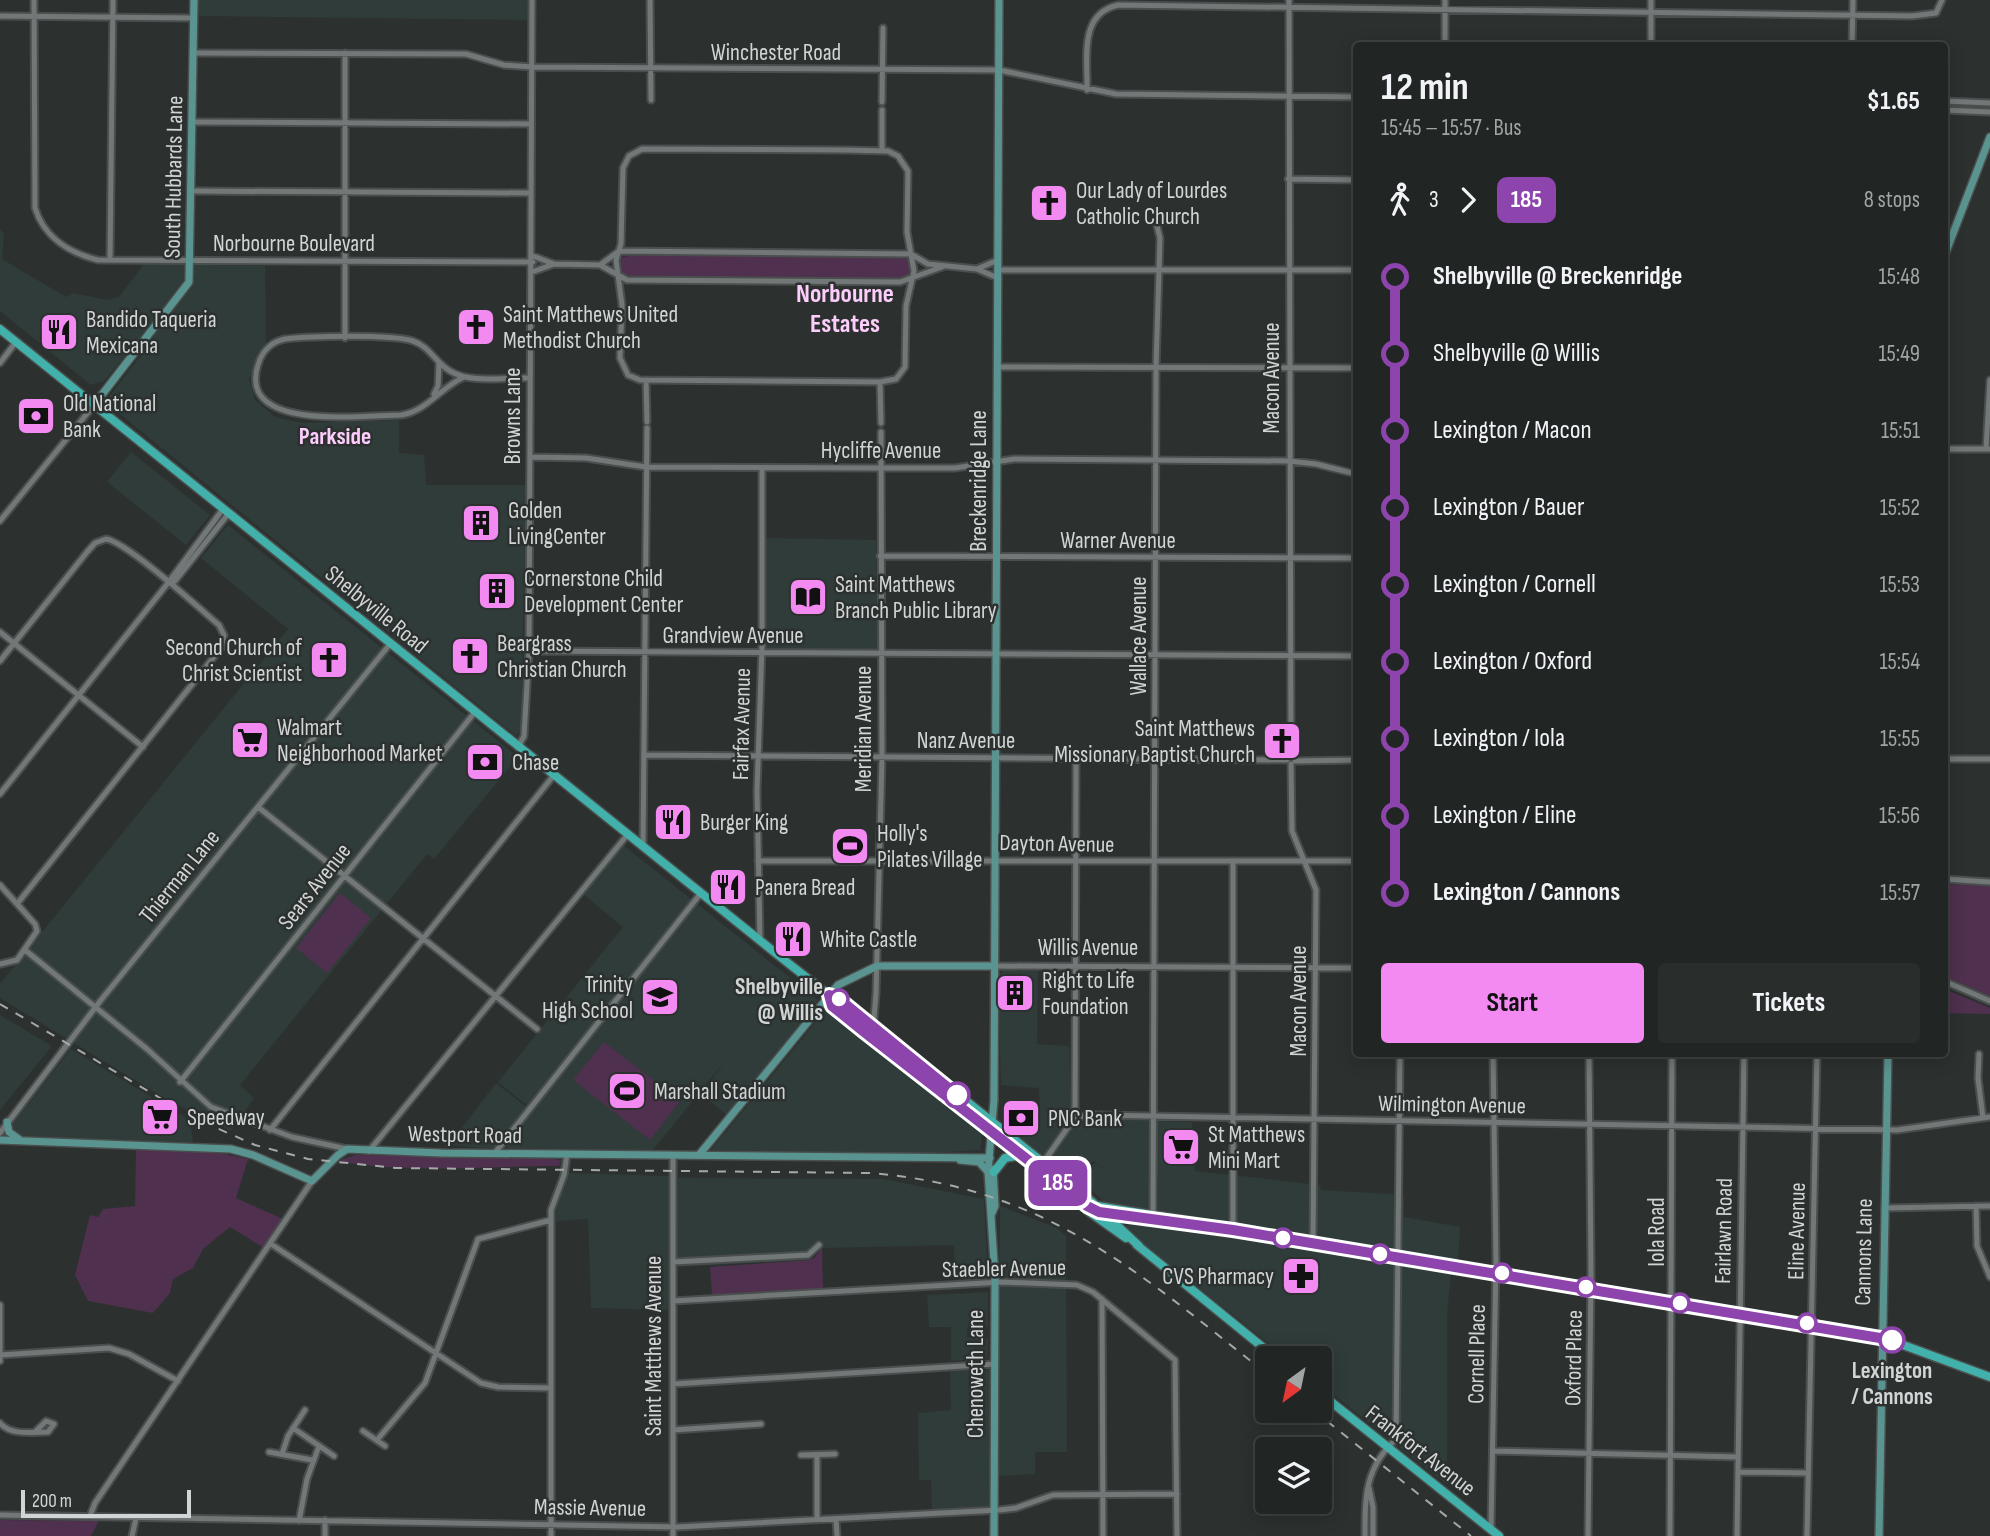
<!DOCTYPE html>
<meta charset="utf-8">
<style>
:root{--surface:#212524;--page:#292d2c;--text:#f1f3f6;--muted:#a2a5a6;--line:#3e4241;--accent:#f38af1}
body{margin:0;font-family:"Sofia Sans Condensed",sans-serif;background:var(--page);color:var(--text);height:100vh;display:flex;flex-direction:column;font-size:26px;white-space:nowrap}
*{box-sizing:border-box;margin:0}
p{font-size:23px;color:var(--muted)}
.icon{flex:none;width:38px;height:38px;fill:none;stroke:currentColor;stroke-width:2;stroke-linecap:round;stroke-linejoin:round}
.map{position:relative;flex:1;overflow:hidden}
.sheet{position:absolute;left:1353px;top:42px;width:595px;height:1015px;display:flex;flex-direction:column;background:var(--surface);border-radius:7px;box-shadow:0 4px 18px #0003,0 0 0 2px var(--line)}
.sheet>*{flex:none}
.badge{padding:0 14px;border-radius:10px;font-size:24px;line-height:46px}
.needle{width:46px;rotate:213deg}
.fabs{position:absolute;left:1255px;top:1346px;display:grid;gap:14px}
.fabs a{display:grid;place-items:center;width:77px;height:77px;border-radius:7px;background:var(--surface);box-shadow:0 4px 18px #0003,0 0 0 2px var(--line);font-size:35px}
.scale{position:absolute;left:21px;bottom:18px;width:170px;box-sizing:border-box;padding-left:7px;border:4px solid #d2d5d5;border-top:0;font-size:19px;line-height:24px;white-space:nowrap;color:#d2d5d5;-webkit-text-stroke:5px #2c3130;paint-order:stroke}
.map>.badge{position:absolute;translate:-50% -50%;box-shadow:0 0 0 4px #fff}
.legs{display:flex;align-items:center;gap:10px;height:77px;padding:0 28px;font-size:23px}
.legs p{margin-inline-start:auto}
.summary{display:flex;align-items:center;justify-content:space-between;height:119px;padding:0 28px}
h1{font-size:38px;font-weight:700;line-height:52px}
.button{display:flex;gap:14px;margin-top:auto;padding:14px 28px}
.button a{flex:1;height:80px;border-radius:7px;background:var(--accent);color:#111;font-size:28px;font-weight:700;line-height:80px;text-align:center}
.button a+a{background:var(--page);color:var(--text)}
ul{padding:0 28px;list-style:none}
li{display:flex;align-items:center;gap:24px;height:77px;font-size:26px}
li i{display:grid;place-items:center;width:10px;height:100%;margin:0 9px;background:currentColor}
li i::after{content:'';width:18px;height:18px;margin:-9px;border:5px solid;border-radius:50%;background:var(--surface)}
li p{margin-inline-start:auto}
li:first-child i{background:linear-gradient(#0000 50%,currentColor 0)}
li:last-child i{background:linear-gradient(currentColor 50%,#0000 0)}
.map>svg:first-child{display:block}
.built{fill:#2f3c3a}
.green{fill:#4f304e}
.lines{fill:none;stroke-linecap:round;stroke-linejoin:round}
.street-casing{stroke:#4a4e4d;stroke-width:9}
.secondary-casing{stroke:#4a4e4d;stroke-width:10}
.primary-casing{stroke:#4a4e4d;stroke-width:11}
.street{stroke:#727777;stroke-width:5}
.secondary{stroke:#5a9491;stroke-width:7}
.primary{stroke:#43b1ab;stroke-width:8}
.rail{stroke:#a5a9a8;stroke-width:2;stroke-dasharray:9 9;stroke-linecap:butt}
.line-1-casing{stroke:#fff;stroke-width:16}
.line-1{stroke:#8e44ad;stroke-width:10}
.stop-1-dot{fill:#fff;stroke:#8e44ad;stroke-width:3.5}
.labels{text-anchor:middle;stroke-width:5;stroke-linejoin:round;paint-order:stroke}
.street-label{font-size:23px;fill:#d2d5d5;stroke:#2c3130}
.poi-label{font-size:23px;fill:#d2d5d5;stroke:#2c3130;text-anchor:start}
.stop-label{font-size:23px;font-weight:bold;fill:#d2d5d5;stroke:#2c3130;text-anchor:end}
.neighbourhood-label{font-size:24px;font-weight:bold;fill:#fdcdfb;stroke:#2c3130}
.quarter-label{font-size:26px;font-weight:bold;fill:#fdcdfb;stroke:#2c3130}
</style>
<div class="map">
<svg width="1990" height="1536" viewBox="0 0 1990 1536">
<rect width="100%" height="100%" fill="#2c3130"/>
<path class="built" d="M199 0H529V20L199 16Z
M0 230 4 233 2 259 66 297 73 293 107 300 119 297 144 264 265 266 266 343 249 379 255 400 275 417 303 423 399 420V453L424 455 426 485H526L521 729 516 736 105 402 143 353 135 345 104 381 91 385 0 311Z
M131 452 210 515 186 545 107 482Z
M228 525 518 757 434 859 427 854 240 1085 254 1098 231 1131 171 1102 0 998V984L288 629 201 558Z
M764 538 876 540 878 648 873 651 769 650 764 647Z
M623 845 818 1000 728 1116 701 1094 726 1060 652 1151 507 1148V1142L533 1110 498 1082 623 927 583 894Z
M1002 971H1038L1037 1044 1069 1046 1071 1118 1192 1122 1195 1171 1320 1185 1321 1190 1404 1195V1217L1460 1227 1458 1261 1158 1211V1177H1148L1151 1178 1150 1209 1104 1202 1081 1180 1094 1163 1107 1170 1093 1161 1075 1182 1021 1138 1040 1115 1039 1088 1001 1085 998 977Z
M824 1012H831L902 1068 948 1106 946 1111 949 1108 977 1130 982 1135 980 1150 919 1154 711 1150Z
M0 1015 52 1046 0 1110Z
M71 1049 190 1120 193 1142 21 1138 12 1132V1125Z
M496 1083 526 1107 493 1149 449 1145Z
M568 1173 670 1176 669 1310 591 1308 588 1219 556 1221 557 1200Z
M678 1178 883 1179 984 1199 988 1279 955 1281 954 1245 822 1248 809 1260 676 1267Z
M1000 1206 1057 1228 1066 1236 1067 1452H1035V1474L997 1476Z
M1129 1220 1451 1273 1447 1314V1485L1320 1384V1358H1287L1134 1236 1126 1227Z
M988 1292V1327H967V1337L988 1338V1359L951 1361V1327H929L927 1295Z
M950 1370H991V1506L932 1510 931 1480H919L918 1413 951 1410Z"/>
<path class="green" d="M636 254 904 256 912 264 911 275 901 279 633 277 621 273 620 258Z
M1944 884 1990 886V996L1944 976Z
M340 893 371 918 327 973 296 948Z
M1944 989 1990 1008V1014L1944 1013Z
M604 1042 680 1101 650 1140 573 1080Z
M136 1150 209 1151 248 1159 236 1198 283 1219 264 1248 230 1227 203 1249 193 1268 173 1279 170 1293 153 1313 88 1301 75 1275 90 1215 98 1217 103 1209 135 1206Z
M356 1155 545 1158 561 1160 559 1166C488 1166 406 1174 337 1161Z
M822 1248 823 1290 712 1295 710 1267 809 1260 814 1258Z
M0 1520 88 1521 99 1520 91 1536H0Z"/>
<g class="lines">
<g class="street-casing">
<path id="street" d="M34 0 35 208C44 237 69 253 98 260L533 262
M650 0 651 100
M1289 0 1291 757
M0 16 193 18
M1445 46V0
M1651 46V0
M1852 46 1853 0
M194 53 466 54 504 65 532 67 999 70 1116 94 1356 97
M1087 90C1088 59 1078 14 1118 5L1912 16 1936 13 1942 0
M1944 101 1990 103
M882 102 883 28
M1944 110 1990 112
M193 122 531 124
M642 149 844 150 888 151 898 156 908 171 907 232 914 271 906 306 905 367 896 379 880 382 640 380 628 375 620 358 622 305 616 260 621 244 623 168 629 156Z
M882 151V110
M1288 179 1356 180
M192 191 531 193
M533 256 554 264 600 265 627 280 900 282 942 267
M110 260 113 0
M600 265 619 251 911 254 928 264 977 269 998 278
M977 269 998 260
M998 270H1356
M532 272 554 264
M345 338V53
M0 363 16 342
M998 367 1356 368
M464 377C441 387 426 412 401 415 364 415 233 433 259 362 263 350 273 341 285 339 311 336 391 334 413 341 429 346 436 363 450 371 471 384 505 377 529 378
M646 380 647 422
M880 382 881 423
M434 394 438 386 439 363
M1944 449H1990
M1986 449 1990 380
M530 457 586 458 646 467 879 468H955L1014 459 1289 461 1316 464 1356 474
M223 509 168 583 175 581 229 513
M0 521 94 405
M880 556 1356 558
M0 632 143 747
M529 651 1356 656
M0 661 87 552 95 543 106 539C127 542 199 608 219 625L224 635 221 648 17 904
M518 747 524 736 529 651 532 0
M644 755 1287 760
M1944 759H1990
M1295 761 1356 760
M1291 764 1292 831 1316 890 1313 1242
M0 794 168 583
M258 807 537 1029
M643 847 647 428
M758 861H1356
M1944 879 1990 882
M0 885 35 924 37 931 17 960 0 964
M760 940 757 791 762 646V468
M25 950 147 1049 211 1107 292 1137 347 1149
M994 966 1356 968
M1944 981 1990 1001
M870 1024 874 1018 876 993 882 758 881 432
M1979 1054 1978 1078 1983 1118
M180 1082 475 712
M1075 1117 1076 759
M270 1130 554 775
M0 1133 101 1000 390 644
M369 1151 628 834
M494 1154 701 893
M1043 1163 1075 1117 1095 1115 1897 1130 1990 1117
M1976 1206 1977 1246 1990 1277
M1884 1208 1990 1206
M1153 1216 1156 367 1160 238 1156 222
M1233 1229V861
M271 1244 481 1383 498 1387 550 1388
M673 1262 808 1255 819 1245
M1102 1299 1103 1536
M673 1301 1002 1282 1077 1285 1093 1292 1175 1360 1177 1536
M0 1305V1361
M0 1355 109 1348 129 1354 178 1381
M673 1384 995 1364
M0 1423C11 1436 33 1432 48 1432L54 1424 46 1421 35 1432
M293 1428 334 1456
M673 1430 761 1424
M363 1431 385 1446
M377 1440 425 1383 478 1239 551 1220
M1493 1451 1738 1457
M269 1452 312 1460
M282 1454 288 1436 305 1410
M801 1455 835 1454
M817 1455V1520
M1738 1472 1808 1473
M1369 1488 1373 1507V1536
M0 1515 678 1527 999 1510 1016 1508 1053 1495 1177 1494
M90 1516 95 1503 312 1181
M836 1519 837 1536
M325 1520V1536
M299 1521 307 1479 319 1446
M1491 1529 1496 1262 1493 1054
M132 1536 136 1518
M551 1536V1210L564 1175 567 1154
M673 1536V1155
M1365 1536C1365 1495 1365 1468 1396 1439L1400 1054
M1588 1536 1591 1272 1589 1054
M1670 1536 1672 1054
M1737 1536 1744 1054
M1807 1536 1817 1054"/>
</g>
<g class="secondary-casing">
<path id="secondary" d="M1944 257 1990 137
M94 405 189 282 194 0
M7 1122 9 1132 19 1139
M0 1140 231 1149 253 1155 312 1181 338 1155 347 1149 441 1153 990 1158
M699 1155 838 985 877 966H994
M960 1160 979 1162 988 1172
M992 1213 995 1206 993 1169
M994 1536 995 1277 988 1172 994 1100 999 0
M1879 1536 1888 1054"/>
</g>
<g class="primary-casing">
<path id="primary" d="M0 329 788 963 829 995 839 999 1091 1201 1139 1246
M829 995 832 1006 847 1017 1087 1206 1099 1212 1133 1217
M994 1172 1005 1158 1021 1155
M1098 1206 1876 1335 1990 1377
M1088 1211 1126 1238
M1137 1245 1276 1358
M1320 1393 1499 1536"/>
</g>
<use href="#street" class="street"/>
<use href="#secondary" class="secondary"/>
<use href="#primary" class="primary"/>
<path class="rail" d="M0 1004 194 1118 255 1145 308 1159 396 1168 870 1173C1045 1187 1137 1271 1267 1374
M1313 1410 1471 1536"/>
</g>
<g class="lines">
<g class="line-1-casing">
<path id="line-1" d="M957 1095 839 999 829 995 832 1006 863 1031 1087 1206 1099 1212 1233 1230 1892 1340"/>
</g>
<use href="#line-1" class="line-1"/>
</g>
<defs>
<g id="church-square" transform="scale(2.0125)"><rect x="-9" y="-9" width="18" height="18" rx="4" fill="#f38af1" stroke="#2c3130"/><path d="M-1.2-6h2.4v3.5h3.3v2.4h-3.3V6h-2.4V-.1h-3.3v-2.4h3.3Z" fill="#111"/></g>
<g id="restaurant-square" transform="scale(2.0125)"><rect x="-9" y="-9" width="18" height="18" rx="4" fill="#f38af1" stroke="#2c3130"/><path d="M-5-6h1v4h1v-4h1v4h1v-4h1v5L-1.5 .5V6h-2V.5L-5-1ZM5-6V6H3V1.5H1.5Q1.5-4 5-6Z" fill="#111"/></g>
<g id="bank-square" transform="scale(2.0125)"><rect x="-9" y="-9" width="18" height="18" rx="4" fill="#f38af1" stroke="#2c3130"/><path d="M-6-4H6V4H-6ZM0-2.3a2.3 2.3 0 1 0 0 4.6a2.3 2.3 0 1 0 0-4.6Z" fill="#111"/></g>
<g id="building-square" transform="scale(2.0125)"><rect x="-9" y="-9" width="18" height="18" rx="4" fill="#f38af1" stroke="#2c3130"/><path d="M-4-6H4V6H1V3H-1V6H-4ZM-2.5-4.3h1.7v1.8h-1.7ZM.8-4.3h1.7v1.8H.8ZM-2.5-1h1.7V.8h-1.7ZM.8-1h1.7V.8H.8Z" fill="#111"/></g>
<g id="library-square" transform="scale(2.0125)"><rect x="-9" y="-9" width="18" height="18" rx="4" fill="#f38af1" stroke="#2c3130"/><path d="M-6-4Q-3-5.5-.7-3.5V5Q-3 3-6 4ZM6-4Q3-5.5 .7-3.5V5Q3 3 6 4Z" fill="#111"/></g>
<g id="supermarket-square" transform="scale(2.0125)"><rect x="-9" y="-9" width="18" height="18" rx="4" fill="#f38af1" stroke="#2c3130"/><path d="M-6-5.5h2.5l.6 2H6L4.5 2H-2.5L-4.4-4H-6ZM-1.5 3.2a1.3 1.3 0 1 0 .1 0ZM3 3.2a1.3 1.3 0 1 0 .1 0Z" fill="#111"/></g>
<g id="stadium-square" transform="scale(2.0125)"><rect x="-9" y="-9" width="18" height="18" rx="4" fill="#f38af1" stroke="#2c3130"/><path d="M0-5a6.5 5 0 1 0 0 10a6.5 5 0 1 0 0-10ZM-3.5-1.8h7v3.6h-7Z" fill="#111"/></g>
<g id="school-square" transform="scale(2.0125)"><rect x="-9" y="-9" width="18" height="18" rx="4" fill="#f38af1" stroke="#2c3130"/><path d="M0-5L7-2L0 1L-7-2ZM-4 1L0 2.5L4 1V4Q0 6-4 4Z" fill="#111"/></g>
<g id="pharmacy-square" transform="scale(2.0125)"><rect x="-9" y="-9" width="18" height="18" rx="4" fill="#f38af1" stroke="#2c3130"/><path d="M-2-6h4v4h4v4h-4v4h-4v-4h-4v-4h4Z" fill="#111"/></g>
</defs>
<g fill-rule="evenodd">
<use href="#church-square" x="1049" y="203"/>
<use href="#church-square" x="476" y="327"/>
<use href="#restaurant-square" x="59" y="332"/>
<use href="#bank-square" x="36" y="416"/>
<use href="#building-square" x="481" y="523"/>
<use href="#building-square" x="497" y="591"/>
<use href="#library-square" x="808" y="597"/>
<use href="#church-square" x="470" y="656"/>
<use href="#church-square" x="329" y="660"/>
<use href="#supermarket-square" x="250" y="740"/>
<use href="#church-square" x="1282" y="741"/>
<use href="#bank-square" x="485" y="762"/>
<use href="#restaurant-square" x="673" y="822"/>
<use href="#stadium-square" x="850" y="846"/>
<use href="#restaurant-square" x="728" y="887"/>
<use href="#restaurant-square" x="793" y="939"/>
<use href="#building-square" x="1015" y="993"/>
<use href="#school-square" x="660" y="997"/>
<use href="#stadium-square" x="627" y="1091"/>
<use href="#supermarket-square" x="160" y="1117"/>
<use href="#bank-square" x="1021" y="1118"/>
<use href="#supermarket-square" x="1181" y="1147"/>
<use href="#pharmacy-square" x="1301" y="1276"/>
</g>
<g class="stop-1-dot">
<circle cx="839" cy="999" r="9"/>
<circle cx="957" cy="1095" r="12"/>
<circle cx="1283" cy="1238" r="9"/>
<circle cx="1380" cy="1254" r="9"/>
<circle cx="1502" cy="1273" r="9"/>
<circle cx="1586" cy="1287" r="9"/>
<circle cx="1680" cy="1303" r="9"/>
<circle cx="1807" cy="1323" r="9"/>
<circle cx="1892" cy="1340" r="12"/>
</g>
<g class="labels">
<g class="street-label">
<text x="776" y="60">Winchester Road</text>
<text transform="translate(173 177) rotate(-89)" y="8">South Hubbards Lane</text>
<text x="294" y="251">Norbourne Boulevard</text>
<text transform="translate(1271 378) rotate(-90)" y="8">Macon Avenue</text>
<text transform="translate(512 416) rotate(-90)" y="8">Browns Lane</text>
<text x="881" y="458">Hycliffe Avenue</text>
<text transform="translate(978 481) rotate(-90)" y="8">Breckenridge Lane</text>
<text x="1118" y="548">Warner Avenue</text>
<text transform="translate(377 609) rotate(39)" y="8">Shelbyville Road</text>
<text x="733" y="643">Grandview Avenue</text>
<text transform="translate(1138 636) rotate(-90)" y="8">Wallace Avenue</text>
<text transform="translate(741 724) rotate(-89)" y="8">Fairfax Avenue</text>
<text transform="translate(863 729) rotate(-90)" y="8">Meridian Avenue</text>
<text x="966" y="748">Nanz Avenue</text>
<text transform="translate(1057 843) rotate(1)" y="8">Dayton Avenue</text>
<text transform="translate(179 876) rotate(-51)" y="8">Thierman Lane</text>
<text transform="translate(314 886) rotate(-52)" y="8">Sears Avenue</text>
<text x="1088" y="955">Willis Avenue</text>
<text transform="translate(1298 1001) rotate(-90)" y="8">Macon Avenue</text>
<text transform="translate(1452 1104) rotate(1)" y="8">Wilmington Avenue</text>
<text transform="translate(465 1134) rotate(1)" y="8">Westport Road</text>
<text transform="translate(1723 1231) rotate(-89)" y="8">Fairlawn Road</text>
<text transform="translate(1796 1231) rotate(-89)" y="8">Eline Avenue</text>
<text transform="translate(1656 1232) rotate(-90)" y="8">Iola Road</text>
<text transform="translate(1863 1252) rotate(-89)" y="8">Cannons Lane</text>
<text transform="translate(1004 1268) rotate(-1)" y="8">Staebler Avenue</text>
<text transform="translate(653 1346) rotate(-90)" y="8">Saint Matthews Avenue</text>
<text transform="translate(1476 1354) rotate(-89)" y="8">Cornell Place</text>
<text transform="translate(1573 1358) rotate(-89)" y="8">Oxford Place</text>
<text transform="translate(975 1374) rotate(-90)" y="8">Chenoweth Lane</text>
<text transform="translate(1421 1450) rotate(38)" y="8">Frankfort Avenue</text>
<text transform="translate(590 1507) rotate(1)" y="8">Massie Avenue</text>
</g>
<g class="poi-label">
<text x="1076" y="198">Our Lady of Lourdes<tspan x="1076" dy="26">Catholic Church</tspan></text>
<text x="503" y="322">Saint Matthews United<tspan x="503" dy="26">Methodist Church</tspan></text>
<text x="86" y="327">Bandido Taqueria<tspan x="86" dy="26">Mexicana</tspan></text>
<text x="63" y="411">Old National<tspan x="63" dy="26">Bank</tspan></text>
<text x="508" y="518">Golden<tspan x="508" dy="26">LivingCenter</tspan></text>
<text x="524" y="586">Cornerstone Child<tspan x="524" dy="26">Development Center</tspan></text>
<text x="835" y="592">Saint Matthews<tspan x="835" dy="26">Branch Public Library</tspan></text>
<text x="497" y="651">Beargrass<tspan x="497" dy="26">Christian Church</tspan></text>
<text x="302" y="655" text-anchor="end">Second Church of<tspan x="302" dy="26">Christ Scientist</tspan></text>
<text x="277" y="735">Walmart<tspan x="277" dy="26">Neighborhood Market</tspan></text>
<text x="1255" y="736" text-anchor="end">Saint Matthews<tspan x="1255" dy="26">Missionary Baptist Church</tspan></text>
<text x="512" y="770">Chase</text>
<text x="700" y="830">Burger King</text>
<text x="877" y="841">Holly's<tspan x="877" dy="26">Pilates Village</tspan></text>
<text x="755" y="895">Panera Bread</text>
<text x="820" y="947">White Castle</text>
<text x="1042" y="988">Right to Life<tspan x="1042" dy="26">Foundation</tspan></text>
<text x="633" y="992" text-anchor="end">Trinity<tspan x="633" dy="26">High School</tspan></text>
<text x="654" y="1099">Marshall Stadium</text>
<text x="187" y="1125">Speedway</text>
<text x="1048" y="1126">PNC Bank</text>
<text x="1208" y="1142">St Matthews<tspan x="1208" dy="26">Mini Mart</tspan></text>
<text x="1274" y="1284" text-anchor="end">CVS Pharmacy</text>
</g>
<g class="stop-label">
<text x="823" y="994">Shelbyville<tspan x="823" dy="26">@ Willis</tspan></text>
<text x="1892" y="1378" text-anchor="middle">Lexington<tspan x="1892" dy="26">/ Cannons</tspan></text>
</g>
<g class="neighbourhood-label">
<text x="335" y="444">Parkside</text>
</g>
<g class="quarter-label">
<text x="845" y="302">Norbourne<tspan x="845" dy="30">Estates</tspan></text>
</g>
</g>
</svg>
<div class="fabs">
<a><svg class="needle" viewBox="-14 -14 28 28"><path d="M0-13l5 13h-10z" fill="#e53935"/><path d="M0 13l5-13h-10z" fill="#a2a5a6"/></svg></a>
<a><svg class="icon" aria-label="layers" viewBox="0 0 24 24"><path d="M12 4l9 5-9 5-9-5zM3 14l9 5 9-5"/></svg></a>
</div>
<div class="scale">200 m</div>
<b class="badge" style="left:1058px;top:1183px;background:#8e44ad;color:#fff">185</b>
<section class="sheet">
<div class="summary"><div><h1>12 min</h1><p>15:45 – 15:57 · Bus</p></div><b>$1.65</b></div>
<div class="legs"><svg class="icon" aria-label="walk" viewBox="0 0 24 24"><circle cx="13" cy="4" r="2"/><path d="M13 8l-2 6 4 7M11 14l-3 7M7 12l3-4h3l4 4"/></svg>3<svg class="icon" aria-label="forward" viewBox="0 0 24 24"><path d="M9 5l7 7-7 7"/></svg><b class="badge" style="background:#8e44ad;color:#fff">185</b><p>8 stops</p></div>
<ul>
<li><i style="color:#8e44ad"></i><b>Shelbyville @ Breckenridge</b><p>15:48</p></li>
<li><i style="color:#8e44ad"></i><span>Shelbyville @ Willis</span><p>15:49</p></li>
<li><i style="color:#8e44ad"></i><span>Lexington / Macon</span><p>15:51</p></li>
<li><i style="color:#8e44ad"></i><span>Lexington / Bauer</span><p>15:52</p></li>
<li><i style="color:#8e44ad"></i><span>Lexington / Cornell</span><p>15:53</p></li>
<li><i style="color:#8e44ad"></i><span>Lexington / Oxford</span><p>15:54</p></li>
<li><i style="color:#8e44ad"></i><span>Lexington / Iola</span><p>15:55</p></li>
<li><i style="color:#8e44ad"></i><span>Lexington / Eline</span><p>15:56</p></li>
<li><i style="color:#8e44ad"></i><b>Lexington / Cannons</b><p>15:57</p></li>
</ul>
<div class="button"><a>Start</a><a>Tickets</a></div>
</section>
</div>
